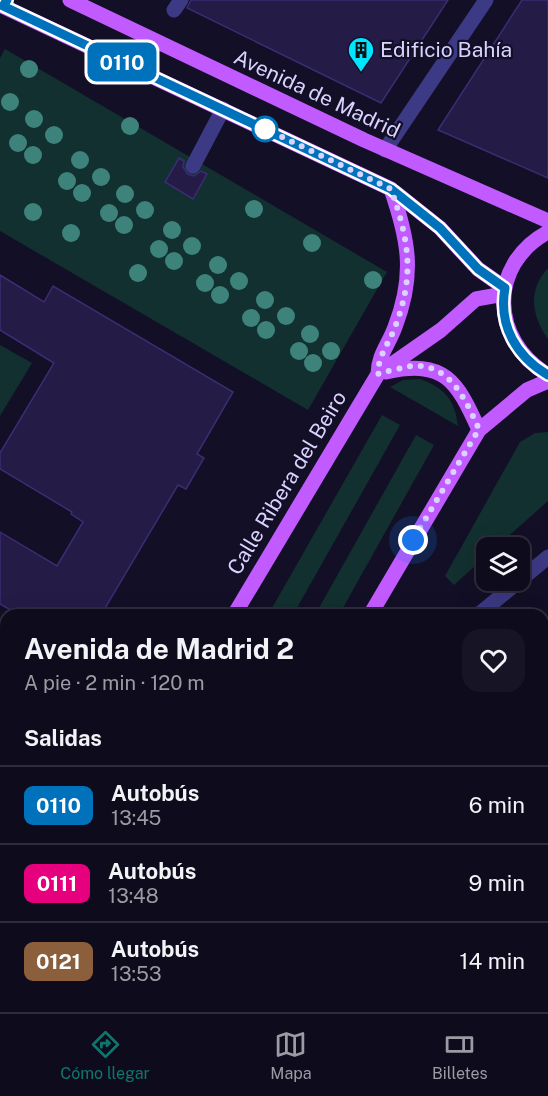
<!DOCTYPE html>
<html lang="es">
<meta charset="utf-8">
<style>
:root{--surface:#0e0b1c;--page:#171425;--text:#f1f3f6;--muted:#9b9ba3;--line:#2e2b3b;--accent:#0f766e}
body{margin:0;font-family:"Public Sans",sans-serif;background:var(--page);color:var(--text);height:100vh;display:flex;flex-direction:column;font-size:22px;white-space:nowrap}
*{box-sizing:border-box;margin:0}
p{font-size:20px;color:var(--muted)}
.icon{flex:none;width:33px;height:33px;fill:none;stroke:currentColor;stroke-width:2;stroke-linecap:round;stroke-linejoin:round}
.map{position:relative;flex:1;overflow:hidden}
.sheet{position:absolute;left:0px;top:609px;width:549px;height:404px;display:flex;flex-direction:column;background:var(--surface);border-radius:18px 18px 0 0;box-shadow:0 6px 24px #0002,0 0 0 2px var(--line)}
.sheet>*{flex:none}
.badge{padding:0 12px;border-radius:9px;font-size:21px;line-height:39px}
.fabs{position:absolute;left:476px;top:537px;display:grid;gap:12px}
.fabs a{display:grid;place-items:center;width:54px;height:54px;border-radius:12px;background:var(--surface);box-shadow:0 6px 24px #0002,0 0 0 2px var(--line);font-size:30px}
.you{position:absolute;width:30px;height:30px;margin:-15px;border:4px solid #fff;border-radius:50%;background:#1a73e8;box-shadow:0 0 0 9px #1a73e833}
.map>.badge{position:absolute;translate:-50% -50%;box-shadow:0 0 0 3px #fff}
h2{padding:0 24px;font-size:22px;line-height:54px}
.round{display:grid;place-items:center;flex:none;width:63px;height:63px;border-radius:18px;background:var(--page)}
.summary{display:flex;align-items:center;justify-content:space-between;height:102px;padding:0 24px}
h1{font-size:28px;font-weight:700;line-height:45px}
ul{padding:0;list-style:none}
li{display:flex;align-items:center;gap:18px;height:78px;padding:0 24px;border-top:2px solid var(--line)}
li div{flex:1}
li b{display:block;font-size:22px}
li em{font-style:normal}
li .badge{min-width:66px;font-weight:700;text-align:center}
.menu{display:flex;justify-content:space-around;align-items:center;height:84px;border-top:2px solid var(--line);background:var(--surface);font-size:16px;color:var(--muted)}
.menu a{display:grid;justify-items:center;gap:3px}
.menu .active{color:var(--accent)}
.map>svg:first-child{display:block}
.green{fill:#12302f}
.building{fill:#241b47;stroke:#3b2d73;stroke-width:1.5}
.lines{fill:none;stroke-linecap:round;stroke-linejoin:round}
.minor{stroke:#3d3a85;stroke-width:15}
.major{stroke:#c25bff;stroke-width:15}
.tree{fill:#3d827b}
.line-casing{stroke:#fff;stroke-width:14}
.line{stroke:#0072bc;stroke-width:9}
.walk{stroke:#d9d4ff;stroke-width:6;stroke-dasharray:0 10.8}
.stop-dot{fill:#fff;stroke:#0072bc;stroke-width:3}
.labels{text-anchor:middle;stroke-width:4.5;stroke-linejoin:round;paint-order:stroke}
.poi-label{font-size:21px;fill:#d9d4ff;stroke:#130f26;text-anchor:start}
.street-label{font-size:21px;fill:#d9d4ff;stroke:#130f26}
</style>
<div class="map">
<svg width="548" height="1012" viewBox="0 0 548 1012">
<rect width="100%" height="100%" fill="#130f26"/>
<path class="green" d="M5 49 387 272 308 410 0 231V58Z
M548 268V339C532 317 527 290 548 268Z
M0 345 32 363 0 416Z
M420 379C445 388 455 400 458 426L390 387 403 380Z
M382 415 400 425 293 615H268Z
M548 432V501L496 547 486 548V556L454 585 445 576 520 442 535 433Z
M416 435 434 445 339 615H315Z
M6 957V1006L31 1007 30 1012H0V967Z
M87 1008 173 1012H90Z"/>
<path class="building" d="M191 0H448L381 103 187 8Z
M522 0H548V178L438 130Z
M179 158 184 161 183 167 188 174 194 176 201 171 207 174 193 199 165 182Z
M0 275 44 302 53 286 233 392 197 454 204 458 186 489 178 485 101 615H19L0 604V532L57 566 83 522 71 514 72 512 0 469V453L54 363 0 330Z"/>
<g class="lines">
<path class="minor" d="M174 10 181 0
M385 150 486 0
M193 166 223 109
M478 615 548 557
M543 802 548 798
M543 984 548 989
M499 1006 502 1012"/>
<path class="major" d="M70 0 364 140 548 221
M0 5 391 189 440 228 478 269 505 288
M548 232C487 265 491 341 548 375
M386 372C445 359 457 381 479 430
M378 374C378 355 389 344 395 327 415 275 409 241 391 189
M234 615 378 374 441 330 476 299 504 294
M370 615 479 430 527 390 548 381
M65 1012 66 1006
M229 1012V1006"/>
</g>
<g class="tree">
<circle cx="29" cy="69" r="9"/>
<circle cx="10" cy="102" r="9"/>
<circle cx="34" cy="119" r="9"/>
<circle cx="130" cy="126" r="9"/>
<circle cx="54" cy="135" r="9"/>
<circle cx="18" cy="143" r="9"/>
<circle cx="33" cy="155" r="9"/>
<circle cx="80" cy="160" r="9"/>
<circle cx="101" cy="177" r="9"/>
<circle cx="67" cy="181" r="9"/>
<circle cx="82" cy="193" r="9"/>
<circle cx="125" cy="194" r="9"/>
<circle cx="254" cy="209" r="9"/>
<circle cx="145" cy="210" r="9"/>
<circle cx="33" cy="212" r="9"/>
<circle cx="109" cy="213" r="9"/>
<circle cx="124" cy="225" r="9"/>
<circle cx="172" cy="230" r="9"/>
<circle cx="71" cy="233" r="9"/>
<circle cx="312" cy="243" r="9"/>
<circle cx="192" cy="246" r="9"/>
<circle cx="159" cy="249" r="9"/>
<circle cx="174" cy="261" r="9"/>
<circle cx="218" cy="265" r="9"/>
<circle cx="138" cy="273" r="9"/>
<circle cx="373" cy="280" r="9"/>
<circle cx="239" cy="281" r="9"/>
<circle cx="205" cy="283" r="9"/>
<circle cx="220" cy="295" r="9"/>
<circle cx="265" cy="300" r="9"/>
<circle cx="286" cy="316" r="9"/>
<circle cx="251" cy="318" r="9"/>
<circle cx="266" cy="330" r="9"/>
<circle cx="310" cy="334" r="9"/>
<circle cx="299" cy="351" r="9"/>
<circle cx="331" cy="351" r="9"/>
<circle cx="313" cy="363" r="9"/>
</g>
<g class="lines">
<g class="line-casing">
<path id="line" d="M7 0 3 6 391 189 440 228 478 269 505 288C498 326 517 357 548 375"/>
</g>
<use href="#line" class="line"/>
<path class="walk" d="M265 129 259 126 391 189C409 241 415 275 395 327 389 344 378 355 378 374 388 371 400 368 411 366 450 362 466 401 479 429L413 540"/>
</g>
<defs>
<g id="building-pin" transform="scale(1.35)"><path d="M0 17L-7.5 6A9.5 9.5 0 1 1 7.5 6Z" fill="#00e5ff" stroke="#130f26"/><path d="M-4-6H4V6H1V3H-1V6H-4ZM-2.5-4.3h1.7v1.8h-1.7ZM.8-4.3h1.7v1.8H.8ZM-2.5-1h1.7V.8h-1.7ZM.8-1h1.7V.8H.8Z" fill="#111"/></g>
</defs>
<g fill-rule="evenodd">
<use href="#building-pin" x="361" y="50"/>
</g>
<circle class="stop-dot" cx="265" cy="129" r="12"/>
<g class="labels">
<g class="poi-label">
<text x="380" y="57">Edificio Bahía</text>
</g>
<g class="street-label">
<text transform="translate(317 94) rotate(25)" y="7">Avenida de Madrid</text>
<text transform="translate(287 483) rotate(-59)" y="7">Calle Ribera del Beiro</text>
</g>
</g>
</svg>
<div class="fabs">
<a><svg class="icon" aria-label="layers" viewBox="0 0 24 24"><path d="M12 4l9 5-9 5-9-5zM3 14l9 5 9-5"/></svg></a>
</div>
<div class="you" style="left:413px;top:540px"></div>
<b class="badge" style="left:122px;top:62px;background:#0072bc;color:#fff">0110</b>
<section class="sheet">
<div class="summary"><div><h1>Avenida de Madrid 2</h1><p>A pie · 2 min · 120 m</p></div><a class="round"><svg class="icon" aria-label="heart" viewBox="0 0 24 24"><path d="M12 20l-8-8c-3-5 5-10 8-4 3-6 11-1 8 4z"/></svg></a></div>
<h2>Salidas</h2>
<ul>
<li><span class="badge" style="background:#0072bc;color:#fff">0110</span><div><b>Autobús</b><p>13:45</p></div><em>6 min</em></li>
<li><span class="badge" style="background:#e6007e;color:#fff">0111</span><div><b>Autobús</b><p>13:48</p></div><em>9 min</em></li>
<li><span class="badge" style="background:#8b5e3c;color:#fff">0121</span><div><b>Autobús</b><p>13:53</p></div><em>14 min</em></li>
</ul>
</section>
</div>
<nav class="menu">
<a class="active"><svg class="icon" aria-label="directions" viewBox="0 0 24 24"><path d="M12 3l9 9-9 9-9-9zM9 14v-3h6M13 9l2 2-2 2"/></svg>Cómo llegar</a>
<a><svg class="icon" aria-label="map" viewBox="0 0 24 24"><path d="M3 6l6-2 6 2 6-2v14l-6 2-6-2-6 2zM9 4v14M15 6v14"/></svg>Mapa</a>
<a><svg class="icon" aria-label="tickets" viewBox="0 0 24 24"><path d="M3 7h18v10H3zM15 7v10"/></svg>Billetes</a>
</nav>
